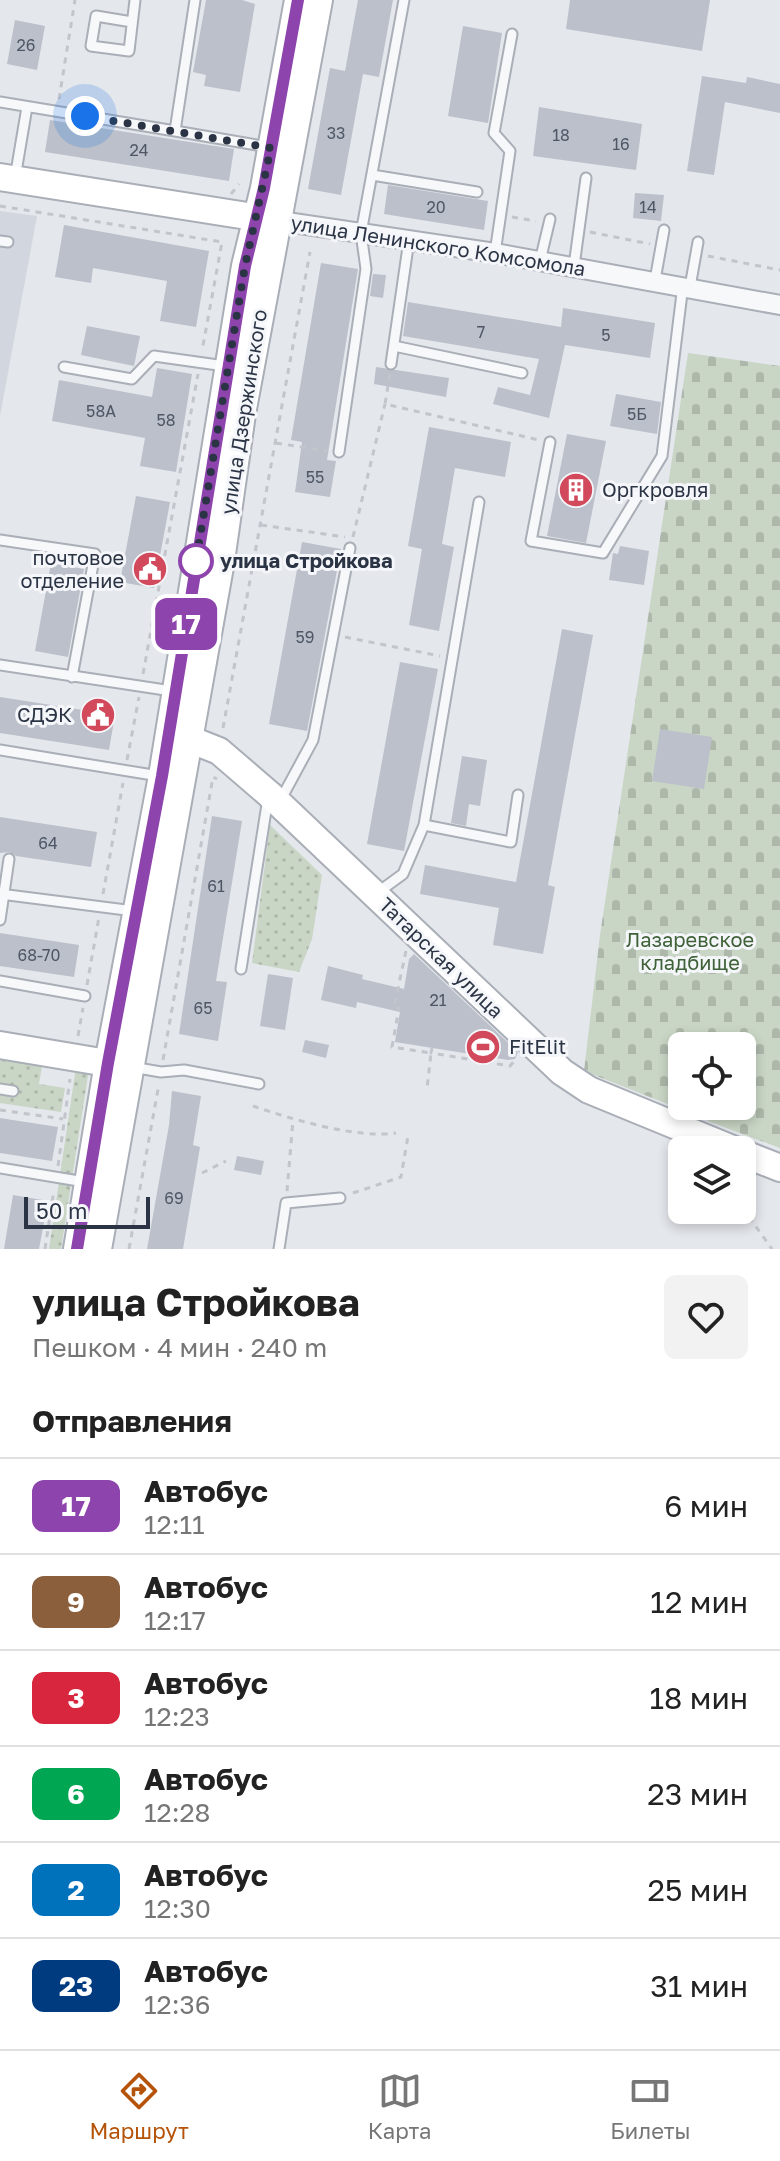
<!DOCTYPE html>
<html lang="ru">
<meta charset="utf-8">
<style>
:root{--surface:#fff;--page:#f2f2f2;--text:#222;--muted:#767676;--line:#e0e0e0;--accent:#b45309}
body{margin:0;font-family:"Golos Text",sans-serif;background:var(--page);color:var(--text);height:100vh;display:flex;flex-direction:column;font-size:30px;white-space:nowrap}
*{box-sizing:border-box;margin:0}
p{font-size:26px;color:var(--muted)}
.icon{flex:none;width:44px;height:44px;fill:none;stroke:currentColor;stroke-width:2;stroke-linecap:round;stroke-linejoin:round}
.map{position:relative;height:1249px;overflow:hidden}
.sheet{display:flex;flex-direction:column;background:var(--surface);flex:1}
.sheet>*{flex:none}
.badge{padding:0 16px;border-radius:12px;font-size:28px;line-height:52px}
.controls{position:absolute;left:668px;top:1032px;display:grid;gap:16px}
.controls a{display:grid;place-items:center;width:88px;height:88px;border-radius:12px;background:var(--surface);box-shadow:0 4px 12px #0003;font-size:40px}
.scale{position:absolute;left:24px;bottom:20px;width:126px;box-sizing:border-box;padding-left:8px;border:4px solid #2b3445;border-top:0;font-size:22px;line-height:28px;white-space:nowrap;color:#2b3445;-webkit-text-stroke:6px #f4f6f9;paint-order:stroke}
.you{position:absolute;width:40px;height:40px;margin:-20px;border:6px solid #fff;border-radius:50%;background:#1a73e8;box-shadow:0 0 0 12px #1a73e833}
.map>.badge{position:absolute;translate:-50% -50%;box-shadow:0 0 0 4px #fff}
h2{padding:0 32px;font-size:30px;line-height:72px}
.round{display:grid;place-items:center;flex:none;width:84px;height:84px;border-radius:12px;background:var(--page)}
.overview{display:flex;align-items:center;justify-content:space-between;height:136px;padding:0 32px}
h1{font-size:38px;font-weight:700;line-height:60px}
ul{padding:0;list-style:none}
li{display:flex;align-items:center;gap:24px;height:96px;padding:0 32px;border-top:2px solid var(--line)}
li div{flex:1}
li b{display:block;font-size:30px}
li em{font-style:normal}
li .badge{min-width:88px;font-weight:700;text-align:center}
.tab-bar{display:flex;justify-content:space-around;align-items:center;height:112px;border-top:2px solid var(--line);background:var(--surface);font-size:22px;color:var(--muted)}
.tab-bar a{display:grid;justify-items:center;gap:4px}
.tab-bar .on{color:var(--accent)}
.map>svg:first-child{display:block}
.built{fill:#d2d6de}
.grass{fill:url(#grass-dots)}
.cemetery{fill:url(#cemetery-stones)}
.building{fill:#bbc0ca}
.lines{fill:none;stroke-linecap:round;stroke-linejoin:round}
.lane-casing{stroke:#a9aeb7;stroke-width:13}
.street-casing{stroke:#a9aeb7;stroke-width:22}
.secondary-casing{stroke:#a9aeb7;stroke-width:30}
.path{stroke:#c2c5cb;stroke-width:3;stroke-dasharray:6 6;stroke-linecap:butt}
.lane{stroke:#f7f8fa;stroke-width:9}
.street{stroke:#f7f8fa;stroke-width:18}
.secondary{stroke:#fff;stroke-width:26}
.line-casing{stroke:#fff;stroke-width:18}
.line{stroke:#8e44ad;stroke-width:12}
.walk{stroke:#2b3445;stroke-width:8;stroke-dasharray:0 14.4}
.stop-dot{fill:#fff;stroke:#8e44ad;stroke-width:4}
.labels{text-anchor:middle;stroke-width:6;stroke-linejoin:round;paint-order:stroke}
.number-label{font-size:16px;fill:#4f5766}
.street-label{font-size:20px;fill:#2b3445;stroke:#f4f6f9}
.poi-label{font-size:20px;fill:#2b3445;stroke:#f4f6f9;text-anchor:start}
.stop-label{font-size:20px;font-weight:bold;fill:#2b3445;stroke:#f4f6f9;text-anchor:start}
.park-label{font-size:20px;fill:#3f6138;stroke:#f4f6f9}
</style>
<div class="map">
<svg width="780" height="1249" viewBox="0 0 780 1249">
<defs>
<pattern id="grass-dots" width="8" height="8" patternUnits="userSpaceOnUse" patternTransform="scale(2)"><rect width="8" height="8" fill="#c9d6c5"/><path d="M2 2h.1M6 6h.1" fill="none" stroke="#adb8ab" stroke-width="1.8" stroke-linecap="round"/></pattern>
<pattern id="cemetery-stones" width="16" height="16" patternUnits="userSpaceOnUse" patternTransform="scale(2)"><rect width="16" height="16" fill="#c9d6c5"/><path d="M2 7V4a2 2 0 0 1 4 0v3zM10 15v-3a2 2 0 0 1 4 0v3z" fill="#adb8ab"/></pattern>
</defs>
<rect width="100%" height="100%" fill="#e4e7ec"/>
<path class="built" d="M0 211 37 216 0 416Z"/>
<path class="grass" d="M270 825 322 875 312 939 299 972 252 963Z
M0 1053 43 1060 39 1084 65 1088 61 1112 0 1103Z
M76 1067 89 1069 61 1249H49Z"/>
<path class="cemetery" d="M688 353 780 366V1148L708 1121 701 1106H742V1046H682V1099L670 1105 584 1071 600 935Z"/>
<path class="building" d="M206 0H242L255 4 240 92 204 86 206 75 193 72Z
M358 0H393L379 77 363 74 341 195 308 189 330 68 345 71Z
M570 0H710L702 51 566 29Z
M15 20 45 26 37 70 7 64Z
M463 26 502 33 488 123 448 116Z
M702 76 746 83 747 77 780 84V113L725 102 714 175 687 171Z
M539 107 642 124 636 170 533 156Z
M50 120 234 149 229 181 45 152Z
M388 185 488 201 484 230 384 214Z
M635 193 664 195 661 221 633 218Z
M64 225 209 251 196 327 160 321 167 281 93 268 91 283 55 277Z
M321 263 358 269 327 460 336 461 330 497 295 492 302 442 291 440Z
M373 274 386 275 383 298 370 296Z
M408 302 561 327 563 308 655 323 650 358 565 345 549 418 493 404 498 387 530 395 539 359 403 336Z
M87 326 140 336 134 366 81 355Z
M376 367 449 378 446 397 374 384Z
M157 368 192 374 176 472 140 466 145 438 52 421 59 380 152 397Z
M616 394 661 402 657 434 610 426Z
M429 427 511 442 505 477 455 468 442 544 454 547 439 631 409 625 422 549 408 546Z
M567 434 606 441 586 543 547 536Z
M136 496 170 502 154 588 120 582Z
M302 542 341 549 307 731 269 724Z
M620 546 649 551 644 585 609 580 613 553 618 554Z
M51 563 84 569 68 657 35 651Z
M562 629 593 635 548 885 555 887 543 954 493 945 499 908 420 894 425 865 516 882Z
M400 662 438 669 404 851 367 844Z
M0 697 115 715 109 750 0 733Z
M660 729 712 737 704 789 652 781Z
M462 756 487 760 480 806 469 804 466 826 451 823Z
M212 816 242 821 216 981 227 982 218 1041 179 1034Z
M0 817 97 832 91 867 16 856 9 852 0 853Z
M0 933 79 945 74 977 0 966Z
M414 954 518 1052 515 1059 508 1060 395 1042 400 1012 357 1002 356 1008 321 1000 328 966 363 975 362 979 404 989 409 959Z
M268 974 293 978 285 1030 260 1026Z
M305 1040 329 1045 326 1058 302 1052Z
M172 1091 201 1096 193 1145 200 1147 183 1249H147L169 1125Z
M0 1118 58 1127 52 1161 0 1153Z
M237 1156 264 1161 261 1175 234 1170Z
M13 1195 48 1201 39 1249H4Z"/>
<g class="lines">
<g class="lane-casing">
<path id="lane" d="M195 0 175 131 268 147
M132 22 96 16 91 46 129 51 135 0
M0 102 175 131
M372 175 477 192
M15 178 27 107
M0 241 8 242
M495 253 510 151 494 133 512 34
M540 261 550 219
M574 266 586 178
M655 280 664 230
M690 287 698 242
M394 346 522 373
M391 364 409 240
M64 367 132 379 154 356 225 366
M550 442 531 541 603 553 662 456 683 285
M339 452 366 269 361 233 404 0
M0 540 95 554 72 677
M0 665 172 691
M0 750 159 776
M280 801 313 740 350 548
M424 825 479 502
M377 893 403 874 424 825 511 842 518 795
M0 894 134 911
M0 920 9 859
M241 969 268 798
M0 981 85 996
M132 1067 161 1072 184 1070 259 1084
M0 1089 13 1091
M0 1168 85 1182
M279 1249 286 1203 340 1198"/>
</g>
<g class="street-casing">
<path id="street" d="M280 221 495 253 780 305"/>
</g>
<g class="secondary-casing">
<path id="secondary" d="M0 177 273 220
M174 733 219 751 269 794 562 1072 589 1090 735 1150
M0 1045 125 1066
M742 1153 780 1168
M77 1249 108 1063 162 776 245 266 264 188 298 0
M98 1249 221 561 242 414 319 0"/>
</g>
<path class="path" d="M59 99 75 0
M231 194 239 184
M0 206 222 242 202 351
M512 217 536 221
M590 232 650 244
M708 256 780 270
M390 374 385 404 539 440
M276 443 327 451
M261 525 345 537
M353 537 385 404
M345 637 440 656
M143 674 198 374
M223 728 310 252
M127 760 139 697
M103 894 123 783
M406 951 394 1007 399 1008 392 1047 431 1053 427 1089
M87 985 99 917
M78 1036 83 1008
M432 1048 431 1053 510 1066 517 1058
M163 1060 213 777 217 779
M253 1106C291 1119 357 1139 396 1133
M0 1110 63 1119
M58 1166 70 1079
M202 1173 226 1161
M287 1191 293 1120
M353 1193 401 1177 408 1136
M742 1207 772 1249
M45 1249 54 1190
M129 1249 159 1084"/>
<use href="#lane" class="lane"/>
<use href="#street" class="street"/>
<use href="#secondary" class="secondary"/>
</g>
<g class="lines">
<g class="line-casing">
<path id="line" d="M77 1249 108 1063 162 776 245 266 264 188 298 0"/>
</g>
<use href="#line" class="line"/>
<path class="walk" d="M85 116 271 148 245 266 196 561"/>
</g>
<defs>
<g id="building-disc" transform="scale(1.8)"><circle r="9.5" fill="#d1495b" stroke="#f4f6f9"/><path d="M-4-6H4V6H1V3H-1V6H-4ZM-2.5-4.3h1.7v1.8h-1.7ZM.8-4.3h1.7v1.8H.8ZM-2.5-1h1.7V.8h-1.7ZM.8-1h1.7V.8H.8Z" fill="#fff"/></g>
<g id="civic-disc" transform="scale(1.8)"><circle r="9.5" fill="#d1495b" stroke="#f4f6f9"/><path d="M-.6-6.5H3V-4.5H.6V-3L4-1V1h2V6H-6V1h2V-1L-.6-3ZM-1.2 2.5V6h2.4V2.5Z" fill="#fff"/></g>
<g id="stadium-disc" transform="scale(1.8)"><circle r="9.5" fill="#d1495b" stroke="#f4f6f9"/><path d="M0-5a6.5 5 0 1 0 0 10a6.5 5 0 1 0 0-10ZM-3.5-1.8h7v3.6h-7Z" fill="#fff"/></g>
</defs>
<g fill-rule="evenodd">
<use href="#building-disc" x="576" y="490"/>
<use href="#civic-disc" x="150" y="569"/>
<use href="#civic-disc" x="98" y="715"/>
<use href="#stadium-disc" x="483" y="1047"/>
</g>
<circle class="stop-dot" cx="196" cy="561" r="16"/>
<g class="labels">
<g class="number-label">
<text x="26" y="51">26</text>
<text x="336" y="139">33</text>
<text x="561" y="141">18</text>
<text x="621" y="150">16</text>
<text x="139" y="156">24</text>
<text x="436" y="213">20</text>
<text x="648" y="213">14</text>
<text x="481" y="338">7</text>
<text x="606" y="341">5</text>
<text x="101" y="417">58А</text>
<text x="637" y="420">5Б</text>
<text x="166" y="426">58</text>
<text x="315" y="483">55</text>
<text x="305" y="643">59</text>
<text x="48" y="849">64</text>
<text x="216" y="892">61</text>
<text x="39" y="961">68-70</text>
<text x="438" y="1006">21</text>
<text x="203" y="1014">65</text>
<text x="174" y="1204">69</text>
</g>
<g class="street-label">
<text transform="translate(438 246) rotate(9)" y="7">улица Ленинского Комсомола</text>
<text transform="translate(244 412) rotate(-81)" y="7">улица Дзержинского</text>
<text transform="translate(441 958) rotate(44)" y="7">Татарская улица</text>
</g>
<g class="poi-label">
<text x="602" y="497">Оргкровля</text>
<text x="124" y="565" text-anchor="end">почтовое<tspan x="124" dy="23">отделение</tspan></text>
<text x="72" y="722" text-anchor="end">СДЭК</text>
<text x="509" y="1054">FitElit</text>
</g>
<g class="stop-label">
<text x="220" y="568">улица Стройкова</text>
</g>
<g class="park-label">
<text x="690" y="947">Лазаревское<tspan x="690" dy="23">кладбище</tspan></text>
</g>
</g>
</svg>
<div class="controls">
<a><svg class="icon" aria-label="locate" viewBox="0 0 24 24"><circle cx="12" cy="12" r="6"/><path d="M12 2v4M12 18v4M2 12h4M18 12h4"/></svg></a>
<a><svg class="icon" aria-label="layers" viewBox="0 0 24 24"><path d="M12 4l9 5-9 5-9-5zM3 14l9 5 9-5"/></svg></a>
</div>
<div class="scale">50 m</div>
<div class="you" style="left:85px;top:116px"></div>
<b class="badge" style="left:186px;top:624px;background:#8e44ad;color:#fff">17</b>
</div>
<section class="sheet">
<div class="overview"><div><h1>улица Стройкова</h1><p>Пешком · 4 мин · 240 m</p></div><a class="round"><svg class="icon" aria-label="heart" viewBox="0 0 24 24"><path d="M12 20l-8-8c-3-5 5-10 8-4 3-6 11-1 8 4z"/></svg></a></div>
<h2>Отправления</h2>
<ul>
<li><span class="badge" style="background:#8e44ad;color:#fff">17</span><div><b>Автобус</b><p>12:11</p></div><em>6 мин</em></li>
<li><span class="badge" style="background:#8b5e3c;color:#fff">9</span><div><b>Автобус</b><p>12:17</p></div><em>12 мин</em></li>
<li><span class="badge" style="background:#d7263d;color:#fff">3</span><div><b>Автобус</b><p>12:23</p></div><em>18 мин</em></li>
<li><span class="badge" style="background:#00a651;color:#fff">6</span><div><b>Автобус</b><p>12:28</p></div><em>23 мин</em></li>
<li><span class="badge" style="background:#0072bc;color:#fff">2</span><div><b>Автобус</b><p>12:30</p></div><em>25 мин</em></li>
<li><span class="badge" style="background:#003b80;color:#fff">23</span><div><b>Автобус</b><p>12:36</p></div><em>31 мин</em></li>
</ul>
</section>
<nav class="tab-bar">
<a class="on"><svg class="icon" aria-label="directions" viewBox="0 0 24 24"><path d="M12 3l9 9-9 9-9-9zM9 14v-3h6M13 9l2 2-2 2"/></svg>Маршрут</a>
<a><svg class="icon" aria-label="map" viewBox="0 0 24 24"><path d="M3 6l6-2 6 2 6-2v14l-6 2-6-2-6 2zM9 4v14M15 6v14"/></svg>Карта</a>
<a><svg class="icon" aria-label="tickets" viewBox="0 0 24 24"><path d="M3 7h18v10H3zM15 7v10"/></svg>Билеты</a>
</nav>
